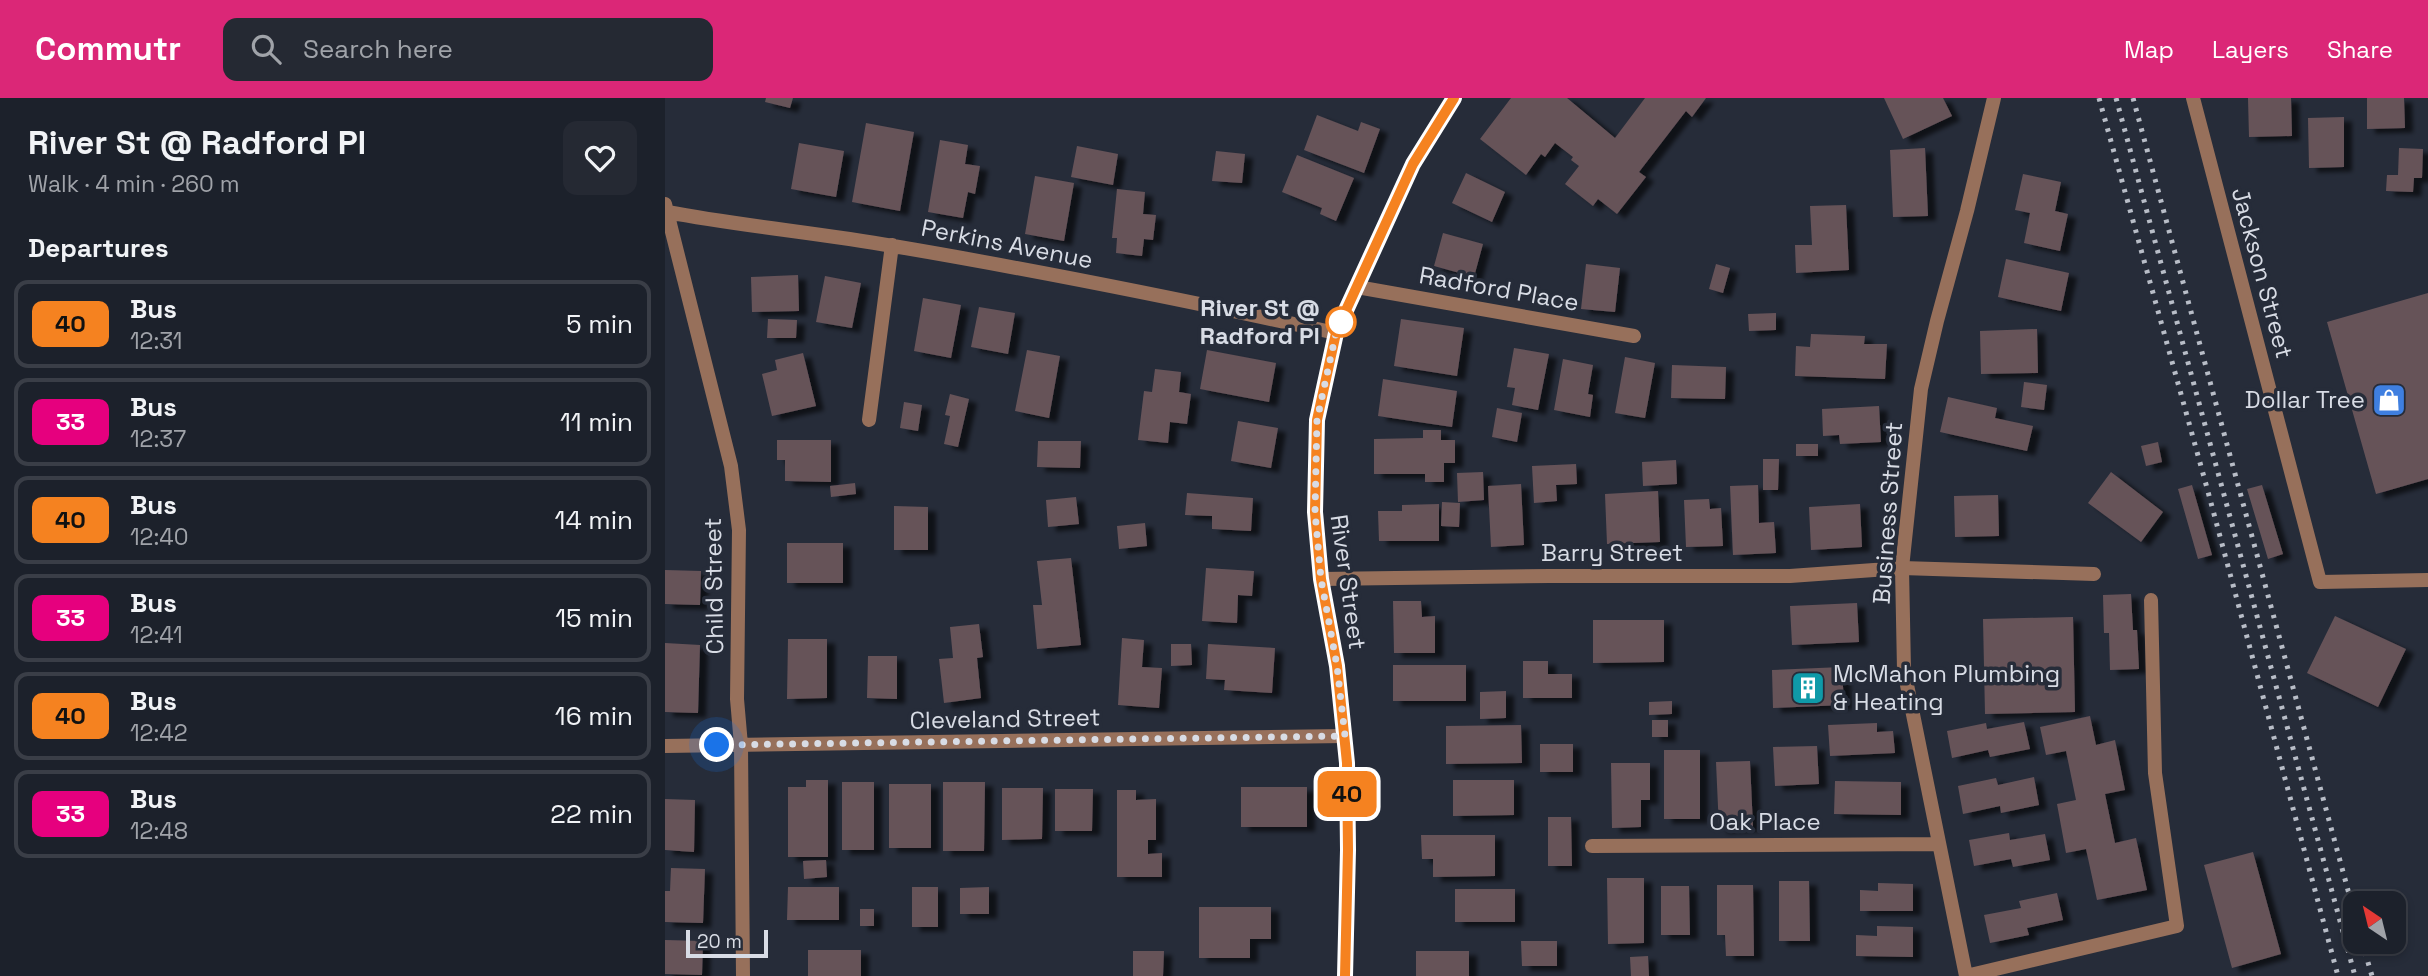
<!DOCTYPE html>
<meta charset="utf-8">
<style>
:root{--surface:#1c212b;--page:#252933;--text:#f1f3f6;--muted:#a0a3a9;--line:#3a3e47;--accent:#db2777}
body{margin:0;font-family:"Space Grotesk",sans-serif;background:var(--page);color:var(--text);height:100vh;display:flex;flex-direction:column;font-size:26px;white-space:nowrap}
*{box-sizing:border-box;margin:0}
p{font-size:23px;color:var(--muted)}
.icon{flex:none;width:38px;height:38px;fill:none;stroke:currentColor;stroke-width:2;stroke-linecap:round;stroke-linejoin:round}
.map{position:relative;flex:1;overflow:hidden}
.side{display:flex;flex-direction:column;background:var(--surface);width:665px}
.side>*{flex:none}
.badge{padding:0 14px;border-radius:10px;font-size:24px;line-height:46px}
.needle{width:46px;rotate:325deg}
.buttons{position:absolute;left:1678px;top:793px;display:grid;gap:14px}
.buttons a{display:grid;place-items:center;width:63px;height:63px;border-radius:14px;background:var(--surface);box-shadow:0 4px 10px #0003,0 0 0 2px var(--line);font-size:35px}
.scale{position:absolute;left:21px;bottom:18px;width:82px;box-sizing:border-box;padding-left:7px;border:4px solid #d8dce5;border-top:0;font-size:19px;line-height:24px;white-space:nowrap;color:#d8dce5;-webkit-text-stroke:5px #262c39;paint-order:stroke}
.you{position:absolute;width:35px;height:35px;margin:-18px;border:5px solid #fff;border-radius:50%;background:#1a73e8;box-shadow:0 0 0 10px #1a73e833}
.map>.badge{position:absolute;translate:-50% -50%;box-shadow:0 0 0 4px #fff}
h2{padding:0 28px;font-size:26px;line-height:63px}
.round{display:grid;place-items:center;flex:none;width:74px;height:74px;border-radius:14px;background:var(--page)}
.summary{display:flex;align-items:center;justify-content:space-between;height:119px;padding:0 28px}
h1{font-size:33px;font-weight:800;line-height:52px}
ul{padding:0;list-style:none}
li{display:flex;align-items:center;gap:21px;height:88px;margin:0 14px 10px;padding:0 14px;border:4px solid var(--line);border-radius:14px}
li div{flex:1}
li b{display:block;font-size:26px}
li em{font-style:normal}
li .badge{min-width:77px;font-weight:700;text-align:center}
header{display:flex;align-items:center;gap:42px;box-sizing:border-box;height:98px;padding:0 35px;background:var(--accent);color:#fff}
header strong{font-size:33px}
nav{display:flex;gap:38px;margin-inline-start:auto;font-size:24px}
.search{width:490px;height:63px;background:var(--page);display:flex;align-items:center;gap:18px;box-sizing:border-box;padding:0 24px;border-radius:14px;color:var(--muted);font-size:26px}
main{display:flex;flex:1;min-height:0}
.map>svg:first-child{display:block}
.building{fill:#665359;filter:url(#shadow)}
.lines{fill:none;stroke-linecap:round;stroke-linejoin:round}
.minor{stroke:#97705b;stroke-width:14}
.secondary{stroke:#d59773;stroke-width:14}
.rail{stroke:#b8bdc7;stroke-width:5;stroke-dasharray:3.5 7;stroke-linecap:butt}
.line-casing{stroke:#fff;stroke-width:16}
.line{stroke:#f58220;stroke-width:10}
.walk{stroke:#d8dce5;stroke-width:7;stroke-dasharray:0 12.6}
.stop-dot{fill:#fff;stroke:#f58220;stroke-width:3.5}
.labels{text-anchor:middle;stroke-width:7;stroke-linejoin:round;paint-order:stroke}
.street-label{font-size:24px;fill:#d8dce5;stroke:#262c39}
.stop-label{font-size:24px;font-weight:bold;fill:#d8dce5;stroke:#262c39;text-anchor:end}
.poi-label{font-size:24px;fill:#d8dce5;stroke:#262c39;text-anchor:end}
</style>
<header>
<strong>Commutr</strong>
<div class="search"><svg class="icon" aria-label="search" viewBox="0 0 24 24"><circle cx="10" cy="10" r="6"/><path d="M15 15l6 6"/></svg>Search here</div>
<nav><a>Map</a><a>Layers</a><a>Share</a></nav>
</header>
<main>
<section class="side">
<div class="summary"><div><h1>River St @ Radford Pl</h1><p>Walk · 4 min · 260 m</p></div><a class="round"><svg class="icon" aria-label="heart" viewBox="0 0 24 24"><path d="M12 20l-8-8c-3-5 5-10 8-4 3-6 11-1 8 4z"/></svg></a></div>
<h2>Departures</h2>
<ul>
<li><span class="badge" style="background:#f58220;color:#111">40</span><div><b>Bus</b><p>12:31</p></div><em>5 min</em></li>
<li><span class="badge" style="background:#e6007e;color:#fff">33</span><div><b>Bus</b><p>12:37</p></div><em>11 min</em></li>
<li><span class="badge" style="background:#f58220;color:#111">40</span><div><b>Bus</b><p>12:40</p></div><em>14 min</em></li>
<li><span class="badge" style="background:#e6007e;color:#fff">33</span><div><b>Bus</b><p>12:41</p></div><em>15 min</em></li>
<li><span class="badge" style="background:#f58220;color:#111">40</span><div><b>Bus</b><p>12:42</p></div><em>16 min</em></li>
<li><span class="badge" style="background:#e6007e;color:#fff">33</span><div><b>Bus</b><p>12:48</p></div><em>22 min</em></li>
</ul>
</section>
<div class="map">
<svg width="1763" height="878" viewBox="0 0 1763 878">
<defs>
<filter id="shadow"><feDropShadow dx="8" dy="4.5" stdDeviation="2" flood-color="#0009"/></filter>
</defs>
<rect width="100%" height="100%" fill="#262c39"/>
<path class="building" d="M101 0H128L125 10 100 4Z
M846 0H902L950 40 980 0H1041L1027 19 1021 13 974 74 981 79 952 116 933 101 928 108 900 86 914 68 906 62 908 59 890 45 880 59 876 56 861 77 815 41Z
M1219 0H1278L1287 18 1238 41Z
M1583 0H1626L1627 38 1584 39Z
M1702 0H1739L1740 30 1702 31Z
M652 17 693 33 696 24 715 31 699 75 639 52Z
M1679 19V69L1644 70 1643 20Z
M201 25 249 34 235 113 187 104Z
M275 42 303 47 300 66 315 68 310 96 303 94 298 120 263 114Z
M134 45 179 53 171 99 126 91Z
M412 48 453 56 448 87 406 79Z
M1260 50 1263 118 1228 119 1225 52Z
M1734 50 1758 51 1757 80H1749L1748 94 1721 93 1722 77H1733Z
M551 53 580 56 577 85 547 83Z
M632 57 689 80 671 123 655 116 657 110 617 94Z
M801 75 840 94 827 124 787 105Z
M1358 76 1396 84 1390 113 1403 116 1395 153 1359 145 1365 115 1350 112Z
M370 78 409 85 399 143 360 136Z
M452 91 480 94 478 116 491 117 488 142 479 141 477 158 451 155 452 140H447Z
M1181 107 1184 172 1131 175 1130 147H1147L1145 108Z
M778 135 818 146 809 179 769 168Z
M1341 161 1404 175 1396 213 1333 199Z
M921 166 955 170 950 214 916 211Z
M1051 166 1065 170 1058 195 1044 191Z
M133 177 134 213 87 214 86 179Z
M160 178 196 185 187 230 151 224Z
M1763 195V381L1711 396 1662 224Z
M258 200 296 207 286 260 249 253Z
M314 209 350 215 343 256 306 249Z
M1111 215V232L1084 233 1083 216Z
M103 221 132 222 131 240H102Z
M736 221 799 230 792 278 729 268Z
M1372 231 1373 275 1316 276 1315 233Z
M1146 236 1200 238 1199 246H1222L1220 281 1130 278 1131 248 1145 249Z
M849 250 884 256 873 312 847 307 850 290 842 289Z
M362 252 395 258 384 320 350 313Z
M542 252 611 265 604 304 535 291Z
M138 255 151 308 107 318 97 276 112 272 110 262Z
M960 259 990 265 980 320 950 315Z
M898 261 928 267 923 296 928 297 925 319 889 312Z
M1007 267 1061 269 1060 301 1006 300Z
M490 271 516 274 514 294 526 296 522 326 505 324 503 345 473 342 479 293 487 294Z
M718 281 792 293 787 329 713 318Z
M1359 284 1382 287 1379 312 1356 309Z
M285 296 304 301 293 349 279 346 285 318 280 317Z
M1283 299 1332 310 1330 320 1368 328 1362 353 1275 334Z
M239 304 257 307 253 333 235 330Z
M1214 308 1216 344 1175 346 1174 337 1158 338 1157 311Z
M832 310 857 315 852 344 827 339Z
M573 323 613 330 606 370 566 363Z
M758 332H776V342H790V365H779V384H760V376H709V341L758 340Z
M112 342H166V384L120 383V362H112Z
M373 343H416L415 370 372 369Z
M1493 344 1497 364 1481 368 1476 348Z
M1131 346H1153V358H1131Z
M1098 361H1114L1113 392H1098Z
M1011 362 1012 386 978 388 977 364Z
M911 366 912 386 891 387 892 403 869 405 867 368Z
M818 374 819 402 793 404 792 375Z
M1446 374 1498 414 1476 444 1423 405Z
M190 385 191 396 166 399 165 388Z
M856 386 859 447 826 449 823 388Z
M1093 387 1094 425 1109 424 1111 455 1068 457 1065 388Z
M1527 387 1547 457 1533 461 1513 391Z
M1597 387 1618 456 1603 461 1582 391Z
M993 393 995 444 942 446 940 396Z
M522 395 588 400 586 433 547 431V418L520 417Z
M1333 397 1334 438 1290 439 1289 398Z
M411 399 414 426 383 429 381 402Z
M1044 401 1045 411 1056 410 1058 448 1021 449 1019 402Z
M777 404 795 405 794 429 776 428Z
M774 406V443H714L713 413H737V407Z
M1195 406 1197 449 1146 452 1144 409Z
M229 408 263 409V452H229Z
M480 425 482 448 454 451 452 428Z
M122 445H178V485H122Z
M406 460 416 547 372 551 368 507H377L372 463Z
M541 470 589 473 587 498 573 497 572 525 537 523Z
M0 472 36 473 35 507 0 506Z
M1466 496 1468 532H1472L1474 571 1445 572 1444 535H1439L1438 497Z
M728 503H756L757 519 770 518V555H729Z
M1192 505 1194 544 1127 547 1125 508Z
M1670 518 1741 551 1713 609 1642 575Z
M1408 519 1410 614 1320 616 1318 521Z
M928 522H999V564L928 565Z
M314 526 318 559 312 560 316 600 279 605 274 561 288 560 285 529Z
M457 540 479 542 477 569 497 570 494 610 453 607Z
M123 541H162V600L122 601Z
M0 545 35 547 33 615 0 614Z
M506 546H526L527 567 506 568Z
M543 546 610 550 607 595 559 592 560 582 541 581Z
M203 558H232V601L202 600Z
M858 563H883V576H907V600H858Z
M728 567H801V603H728Z
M1177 569 1179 607 1108 610 1107 572Z
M841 593V620L815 621V594Z
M1007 603V616L984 617V604Z
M1425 618 1431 647 1450 642 1460 692 1440 696 1450 745 1471 740 1482 792 1432 802 1421 751 1401 755 1392 706 1411 702 1401 653 1381 657 1375 629Z
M987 622H1003V639H987Z
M1359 624 1365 651 1325 659 1323 652 1287 660 1282 633 1321 625 1322 631Z
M1212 625V634L1228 633 1230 655 1165 658 1163 627Z
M856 627 857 665 781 666V628Z
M875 646H908V674H875Z
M1152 648 1154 686 1110 688 1108 649Z
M999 652H1035V721H999Z
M1085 663 1088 729 1054 731 1051 664Z
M946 665H985V702H976V729L947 730Z
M1369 679 1374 707 1336 715 1335 708 1298 716 1293 688 1331 680 1333 687Z
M141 682H163V759H123V689H141Z
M788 682H849V717L788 718Z
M1170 683 1236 684V717L1169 716Z
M177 684H209V752H177Z
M278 684H320L319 753H278Z
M224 686H266V750H224Z
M576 689H642V729H576Z
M337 690H378L377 741 337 742Z
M390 691H428L427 733H390Z
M452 692H471V702L491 701V742H483V756L497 755V779H452Z
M0 701 30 702 29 754 0 752Z
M883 719H906L907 768H883Z
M1344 735 1345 742 1380 736 1385 762 1348 769 1346 761 1309 768 1304 742Z
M756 737H830V778L768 779V761H757Z
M1588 754 1616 856 1567 870 1539 767Z
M161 762 162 779 139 781 138 763Z
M6 770 40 771 38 825 0 824V793H5Z
M942 780H979V845L943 846Z
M1114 783H1144L1145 843H1114Z
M1213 785 1248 786V813H1195V792L1213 793Z
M1052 787H1088L1089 858H1061L1060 837H1052Z
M996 788H1024L1025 837H996Z
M123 789H174V822H122Z
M247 789H273V829H247Z
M324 789V816H295V790Z
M790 791H850V824H790Z
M1392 795 1398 822 1362 830 1364 837 1325 845 1319 817 1356 810 1354 803Z
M534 809H606V841H585V860H534Z
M195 811H209V828H195Z
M1212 828 1248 829V859L1191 858V837L1212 838Z
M0 842 38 843 37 877 0 876Z
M856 843H892V868H857Z
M143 852H196V878H143Z
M468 853H499L498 878H468Z
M751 853H804V878H751Z
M983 858 984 878H966L965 859Z"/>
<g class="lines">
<path class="minor" d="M1528 0 1655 484 1763 482
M0 106 66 368 74 432 72 601 76 647 78 878
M2 114C77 128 153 135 228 148 376 173 524 203 671 235
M692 189 969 238
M204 322 227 147
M656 481 885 478H1125L1237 470 1429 476
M0 648 680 638
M927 748 1273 746
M1301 878 1239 572 1237 470 1256 291 1272 223 1302 113 1329 0
M1301 878 1512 828 1490 675 1486 502"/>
<path class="secondary" d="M680 878 683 752 682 665 672 568 656 481 650 414 652 322 671 235 682 210 748 66 789 0"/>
<path class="rail" d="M1434 0 1542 390 1673 878
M1451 0 1690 878
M1468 0 1690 818
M1697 844 1707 878"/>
</g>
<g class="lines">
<g class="line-casing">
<path id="line" d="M680 878 683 752 682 665 672 568 656 481 650 414 652 322 671 235 682 210 748 66 789 0"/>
</g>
<use href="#line" class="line"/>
<path class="walk" d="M52 647 680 638 672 568 656 481 650 414 652 322 671 235 676 224"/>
</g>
<defs>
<g id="shop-square" transform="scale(1.75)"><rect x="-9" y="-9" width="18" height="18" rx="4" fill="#3f7fe0" stroke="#262c39"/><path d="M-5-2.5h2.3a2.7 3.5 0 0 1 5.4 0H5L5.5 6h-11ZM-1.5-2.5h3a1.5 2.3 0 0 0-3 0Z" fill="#fff"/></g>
<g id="building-square" transform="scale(1.75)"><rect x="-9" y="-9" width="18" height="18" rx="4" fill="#0f9aa8" stroke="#262c39"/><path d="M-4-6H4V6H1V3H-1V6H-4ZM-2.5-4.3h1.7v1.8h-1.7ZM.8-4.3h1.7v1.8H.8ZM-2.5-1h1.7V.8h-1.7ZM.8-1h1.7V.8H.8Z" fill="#fff"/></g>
</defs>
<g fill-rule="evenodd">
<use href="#shop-square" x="1724" y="302"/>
<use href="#building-square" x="1143" y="590"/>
</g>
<circle class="stop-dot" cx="676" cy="224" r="14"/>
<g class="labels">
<g class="street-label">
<text transform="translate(342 146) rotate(11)" y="8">Perkins Avenue</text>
<text transform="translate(1597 175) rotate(75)" y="8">Jackson Street</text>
<text transform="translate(834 191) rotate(10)" y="8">Radford Place</text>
<text transform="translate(1223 415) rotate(-86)" y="8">Business Street</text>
<text x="947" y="463">Barry Street</text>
<text transform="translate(683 484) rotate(82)" y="8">River Street</text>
<text transform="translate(49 488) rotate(-91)" y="8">Child Street</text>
<text transform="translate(340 621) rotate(-1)" y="8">Cleveland Street</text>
<text x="1100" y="732">Oak Place</text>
</g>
<g class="stop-label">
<text x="655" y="218">River St @<tspan x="655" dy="28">Radford Pl</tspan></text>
</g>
<g class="poi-label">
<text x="1700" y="310">Dollar Tree</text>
<text x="1168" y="584" text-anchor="start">McMahon Plumbing<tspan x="1168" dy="28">&amp; Heating</tspan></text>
</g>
</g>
</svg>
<div class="buttons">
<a><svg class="needle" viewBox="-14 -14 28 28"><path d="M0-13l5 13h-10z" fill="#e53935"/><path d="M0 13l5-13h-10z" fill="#a0a3a9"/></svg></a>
</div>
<div class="scale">20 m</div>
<div class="you" style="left:52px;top:647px"></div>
<b class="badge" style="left:682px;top:696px;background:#f58220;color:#111">40</b>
</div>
</main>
